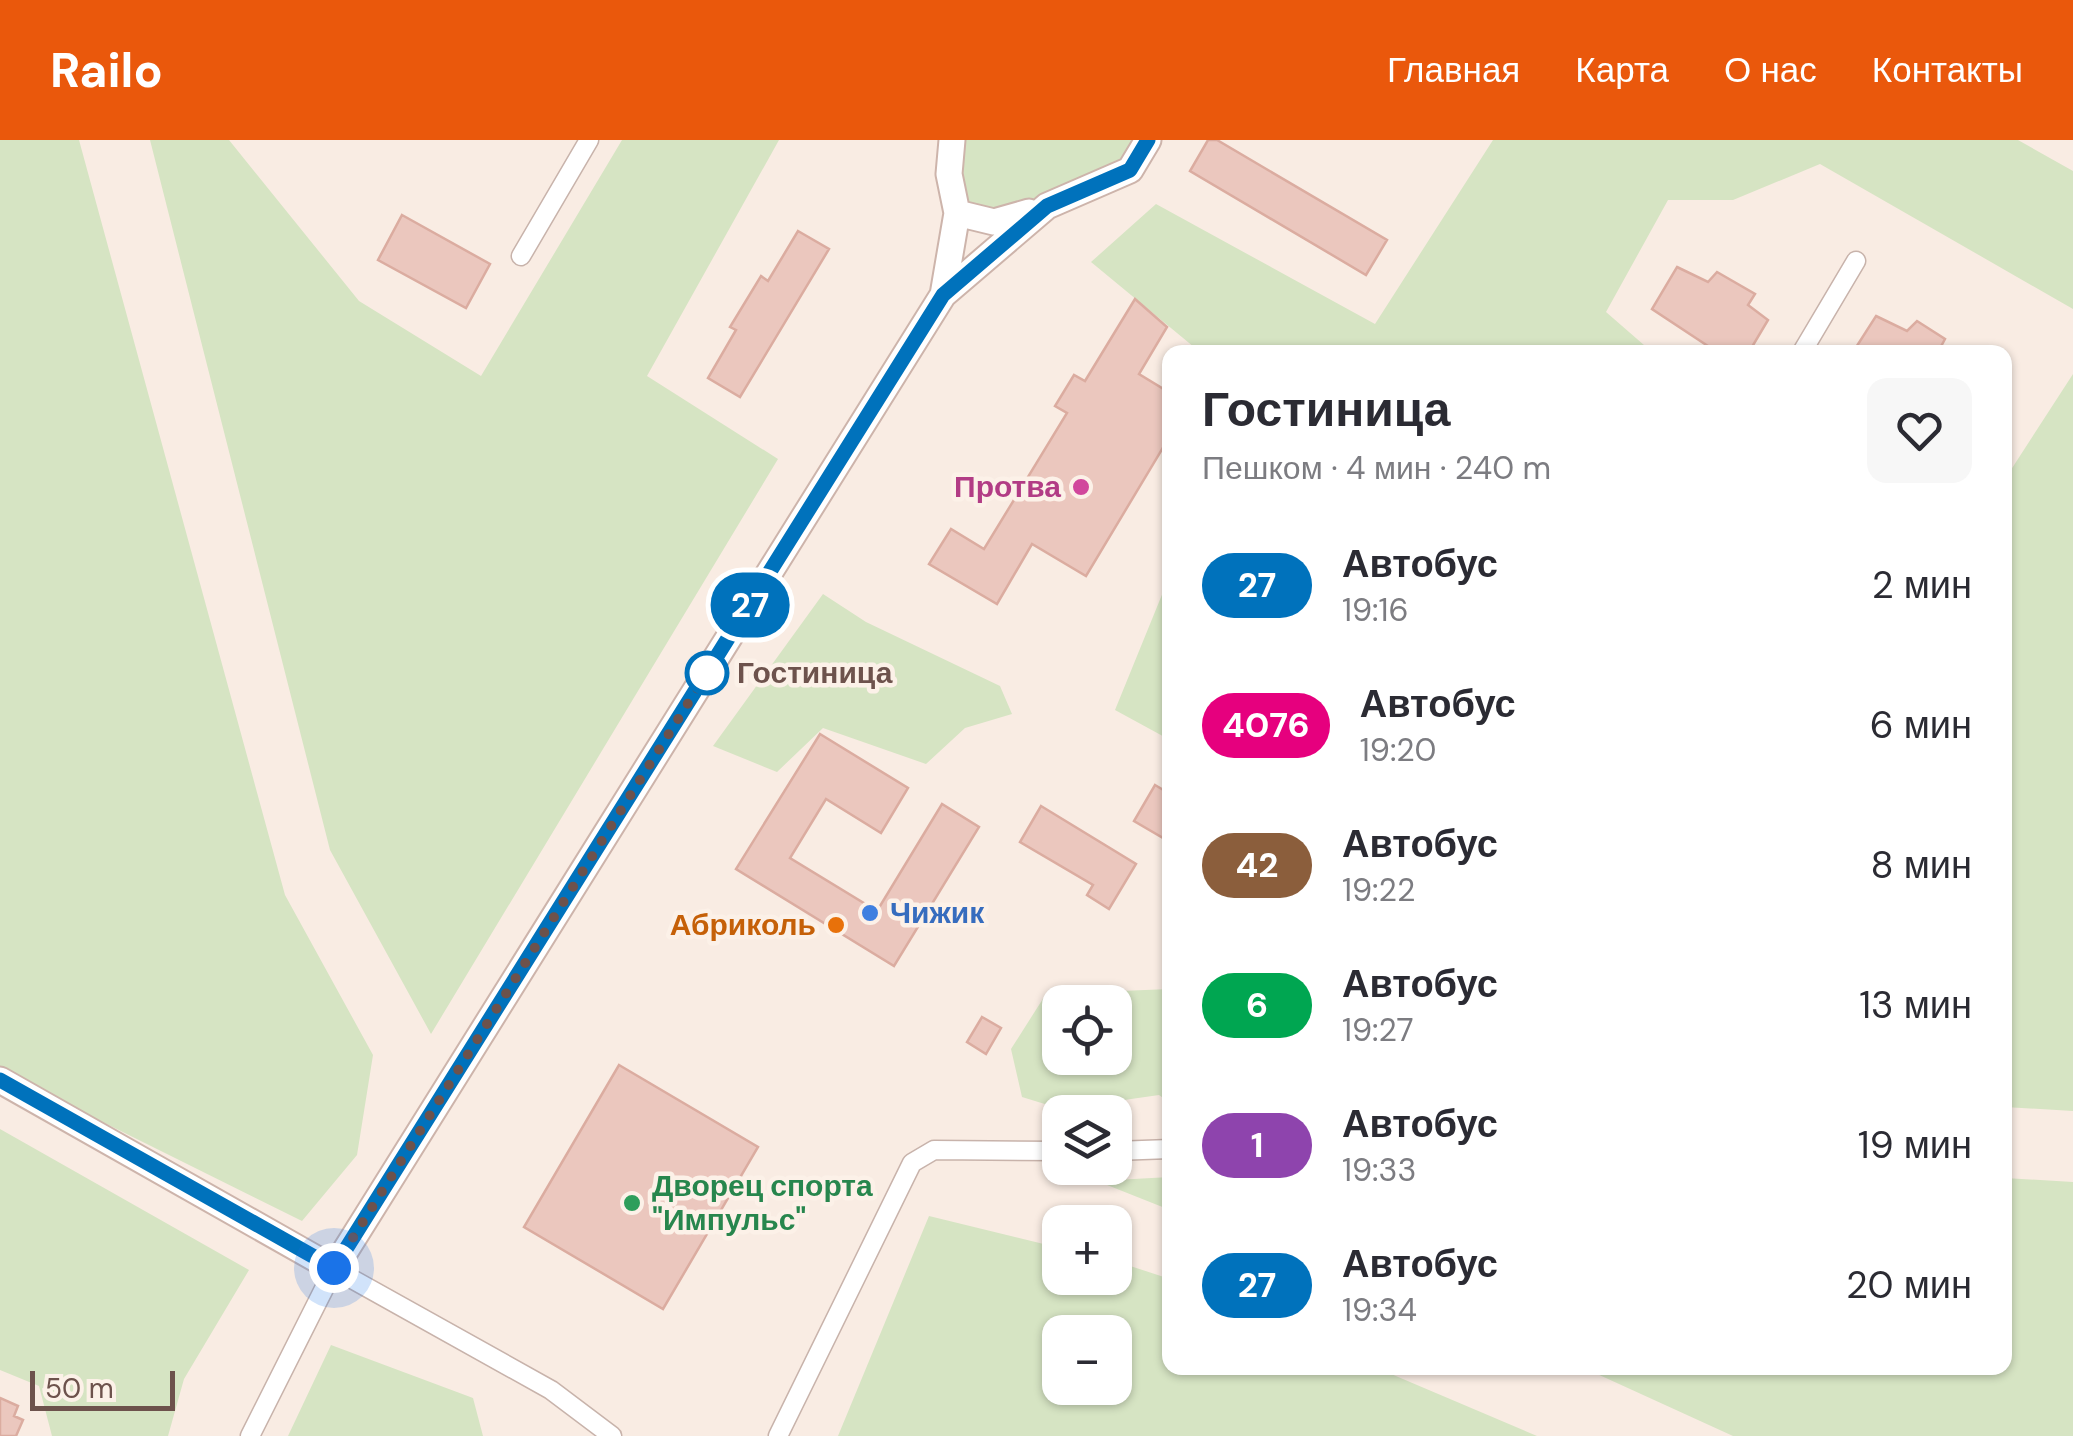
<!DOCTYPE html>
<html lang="ru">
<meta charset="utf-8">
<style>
:root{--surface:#fff;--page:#f7f7f7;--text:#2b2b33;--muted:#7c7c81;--accent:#ea580c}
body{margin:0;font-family:"DM Sans",sans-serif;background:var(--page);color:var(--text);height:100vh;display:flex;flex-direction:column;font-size:38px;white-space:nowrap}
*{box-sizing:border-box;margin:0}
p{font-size:32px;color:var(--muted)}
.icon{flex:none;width:55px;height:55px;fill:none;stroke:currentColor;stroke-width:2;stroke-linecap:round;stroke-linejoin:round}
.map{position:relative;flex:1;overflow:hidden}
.panel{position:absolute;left:1162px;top:205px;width:850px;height:1030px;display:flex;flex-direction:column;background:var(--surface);border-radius:20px;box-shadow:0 2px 8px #0004}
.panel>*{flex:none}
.badge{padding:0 20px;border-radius:32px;font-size:35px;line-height:65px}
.fabs{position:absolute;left:1042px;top:845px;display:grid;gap:20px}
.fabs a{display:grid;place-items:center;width:90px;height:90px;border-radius:20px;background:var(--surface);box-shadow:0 2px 8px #0004;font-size:50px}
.scale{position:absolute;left:30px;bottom:25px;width:145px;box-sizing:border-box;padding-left:10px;border:5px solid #6d524c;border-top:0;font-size:28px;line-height:35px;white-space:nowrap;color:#6d524c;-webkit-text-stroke:8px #fcf1e8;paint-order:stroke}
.you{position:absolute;width:50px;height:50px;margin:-25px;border:8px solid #fff;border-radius:50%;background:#1a73e8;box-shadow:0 0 0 15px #1a73e833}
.map>.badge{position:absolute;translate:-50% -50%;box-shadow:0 0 0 5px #fff}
.round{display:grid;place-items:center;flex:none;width:105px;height:105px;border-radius:20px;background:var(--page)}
.head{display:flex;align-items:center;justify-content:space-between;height:170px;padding:0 40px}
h1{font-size:48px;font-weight:800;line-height:75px}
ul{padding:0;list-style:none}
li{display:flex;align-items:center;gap:30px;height:140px;padding:0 40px}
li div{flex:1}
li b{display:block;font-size:38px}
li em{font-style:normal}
li .badge{min-width:110px;font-weight:700;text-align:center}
header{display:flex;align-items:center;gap:60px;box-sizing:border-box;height:140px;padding:0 50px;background:var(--accent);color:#fff}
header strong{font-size:48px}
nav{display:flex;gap:55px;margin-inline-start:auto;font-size:35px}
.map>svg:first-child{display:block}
.green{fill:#d6e4c3;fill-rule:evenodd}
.building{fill:#ebc7be;stroke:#dbaca0;stroke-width:2.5}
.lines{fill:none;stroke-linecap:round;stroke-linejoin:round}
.street-casing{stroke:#c8b3ab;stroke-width:21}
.secondary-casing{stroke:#cdb4ab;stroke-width:29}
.street{stroke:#fff;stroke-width:18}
.secondary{stroke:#fff;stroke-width:25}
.line-casing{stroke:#fff;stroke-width:22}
.line{stroke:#0072bc;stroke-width:15}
.walk{stroke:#6d524c;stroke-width:10;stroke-dasharray:0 18}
.hotel-dot{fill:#d1479c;stroke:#fcf1e8;stroke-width:4}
.stop-dot{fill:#fff;stroke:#0072bc;stroke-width:5}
.shop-dot{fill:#3f7fe0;stroke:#fcf1e8;stroke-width:4}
.food-dot{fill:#e8710a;stroke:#fcf1e8;stroke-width:4}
.leisure-dot{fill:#2e9e5b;stroke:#fcf1e8;stroke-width:4}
.labels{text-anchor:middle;stroke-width:9;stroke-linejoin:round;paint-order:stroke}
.hotel-label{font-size:30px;font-weight:bold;fill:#b23c85;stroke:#fcf1e8;text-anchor:end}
.stop-label{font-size:30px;font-weight:bold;fill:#6d524c;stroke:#fcf1e8;text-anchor:start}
.shop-label{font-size:30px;font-weight:bold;fill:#366cbe;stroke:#fcf1e8;text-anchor:start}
.food-label{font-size:30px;font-weight:bold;fill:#c56008;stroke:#fcf1e8;text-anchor:end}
.leisure-label{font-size:30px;font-weight:bold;fill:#27864d;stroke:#fcf1e8;text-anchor:start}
</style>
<header>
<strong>Railo</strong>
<nav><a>Главная</a><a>Карта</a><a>О нас</a><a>Контакты</a></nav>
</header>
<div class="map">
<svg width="2073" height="1296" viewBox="0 0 2073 1296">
<rect width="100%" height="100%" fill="#f9ece3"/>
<path class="green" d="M0 0H79L285 755 373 915 357 1015 302 1081 0 931Z
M150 0H229L359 161 481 236 622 0H779L647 236 778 319 431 894 330 710Z
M952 0H1148L1130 30 1047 66 957 73Z
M1493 0H2018L2073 31V169L1820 24 1733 60H1668L1606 172 1652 212H1200L1091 122 1156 64 1375 184Z
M2073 234V971L2005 967V339Z
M1170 435V600L1115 570Z
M823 454 866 482 1000 546 1012 574 965 588 926 624 823 588 777 632 713 606Z
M1170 849V963L1159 955 1061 969 1022 957 1011 909 1046 854ZM1060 862H1115V918H1060Z
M0 989 249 1130 184 1239 168 1296H52L39 1246 0 1230Z
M1170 1037V1070L1097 1041Z
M2005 1038 2073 1042V1296H1733L1584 1228H2005Z
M929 1076 1060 1108V1138H1115V1121L1170 1139V1228H1377L1537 1296H838ZM1060 1192H1115V1248H1060Z
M331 1205 473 1258 483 1296H288Z"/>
<path class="building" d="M1208 0H1217L1387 100 1366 135 1190 31Z
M402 75 490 124 466 168 378 120Z
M798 91 829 109 740 257 708 238 736 190 730 187 761 136 768 141Z
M1677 127 1708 142 1717 132 1755 154 1748 165 1768 180 1749 212H1717L1652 169Z
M1135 159 1167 187 1139 234 1170 253V296L1086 436 1032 404 997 464 929 424 951 389 984 409 1067 273 1055 266 1074 235 1085 241Z
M1876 176 1907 191 1917 181 1945 199 1938 212H1853Z
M820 594 908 648 881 693 826 659 790 718 877 771 942 664 979 687 894 826 736 729Z
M1155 645 1170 654V702L1134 681Z
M1041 666 1136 724 1109 769 1087 755 1093 745 1020 702Z
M982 877 1001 888 986 914 967 902Z
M619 925 758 1007 663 1169 524 1087Z
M0 1258 18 1266 14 1276 23 1280 16 1296H0Z"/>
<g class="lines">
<g class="street-casing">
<path id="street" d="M521 116 589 0
M1802 212 1856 121
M1115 1011 1170 1009
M250 1296 334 1129 551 1250 612 1296
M778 1296 912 1023 934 1010 1060 1011"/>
</g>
<g class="secondary-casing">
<path id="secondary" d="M957 73 994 82 1029 72
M943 155 957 73 949 34 952 0
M0 940 334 1129 943 155 1047 66 1130 30 1148 0"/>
</g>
<use href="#street" class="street"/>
<use href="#secondary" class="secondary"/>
</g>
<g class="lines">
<g class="line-casing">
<path id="line" d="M0 940 334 1128 943 155 1047 66 1130 30 1148 0"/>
</g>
<use href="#line" class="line"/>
<path class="walk" d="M334 1128 707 533"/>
</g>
<circle class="hotel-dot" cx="1081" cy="347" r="10"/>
<circle class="stop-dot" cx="707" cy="533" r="20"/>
<circle class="shop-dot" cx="870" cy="773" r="10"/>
<circle class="food-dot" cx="836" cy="785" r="10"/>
<circle class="leisure-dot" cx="632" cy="1063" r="10"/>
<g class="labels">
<g class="hotel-label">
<text x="1061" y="357">Протва</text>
</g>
<g class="stop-label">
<text x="737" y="543">Гостиница</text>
</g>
<g class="shop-label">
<text x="890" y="783">Чижик</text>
</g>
<g class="food-label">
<text x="816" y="795">Абриколь</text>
</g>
<g class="leisure-label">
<text x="652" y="1056">Дворец спорта<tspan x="652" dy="34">"Импульс"</tspan></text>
</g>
</g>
</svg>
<div class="fabs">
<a><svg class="icon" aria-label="locate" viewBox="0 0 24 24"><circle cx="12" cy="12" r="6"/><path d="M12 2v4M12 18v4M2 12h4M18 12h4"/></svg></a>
<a><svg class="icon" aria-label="layers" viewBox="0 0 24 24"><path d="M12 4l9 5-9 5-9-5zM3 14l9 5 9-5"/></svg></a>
<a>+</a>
<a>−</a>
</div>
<div class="scale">50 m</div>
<div class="you" style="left:334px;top:1128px"></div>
<b class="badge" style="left:750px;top:465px;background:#0072bc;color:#fff">27</b>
<section class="panel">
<div class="head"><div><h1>Гостиница</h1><p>Пешком · 4 мин · 240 m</p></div><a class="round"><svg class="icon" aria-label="heart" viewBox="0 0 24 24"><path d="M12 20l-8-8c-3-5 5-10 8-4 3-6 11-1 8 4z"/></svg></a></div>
<ul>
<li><span class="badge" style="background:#0072bc;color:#fff">27</span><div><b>Автобус</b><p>19:16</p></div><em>2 мин</em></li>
<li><span class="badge" style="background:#e6007e;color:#fff">4076</span><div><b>Автобус</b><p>19:20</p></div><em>6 мин</em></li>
<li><span class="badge" style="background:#8b5e3c;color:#fff">42</span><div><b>Автобус</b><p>19:22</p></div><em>8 мин</em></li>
<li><span class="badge" style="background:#00a651;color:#fff">6</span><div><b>Автобус</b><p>19:27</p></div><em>13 мин</em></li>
<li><span class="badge" style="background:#8e44ad;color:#fff">1</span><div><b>Автобус</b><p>19:33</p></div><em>19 мин</em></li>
<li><span class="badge" style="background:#0072bc;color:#fff">27</span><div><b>Автобус</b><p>19:34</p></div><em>20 мин</em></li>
</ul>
</section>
</div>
